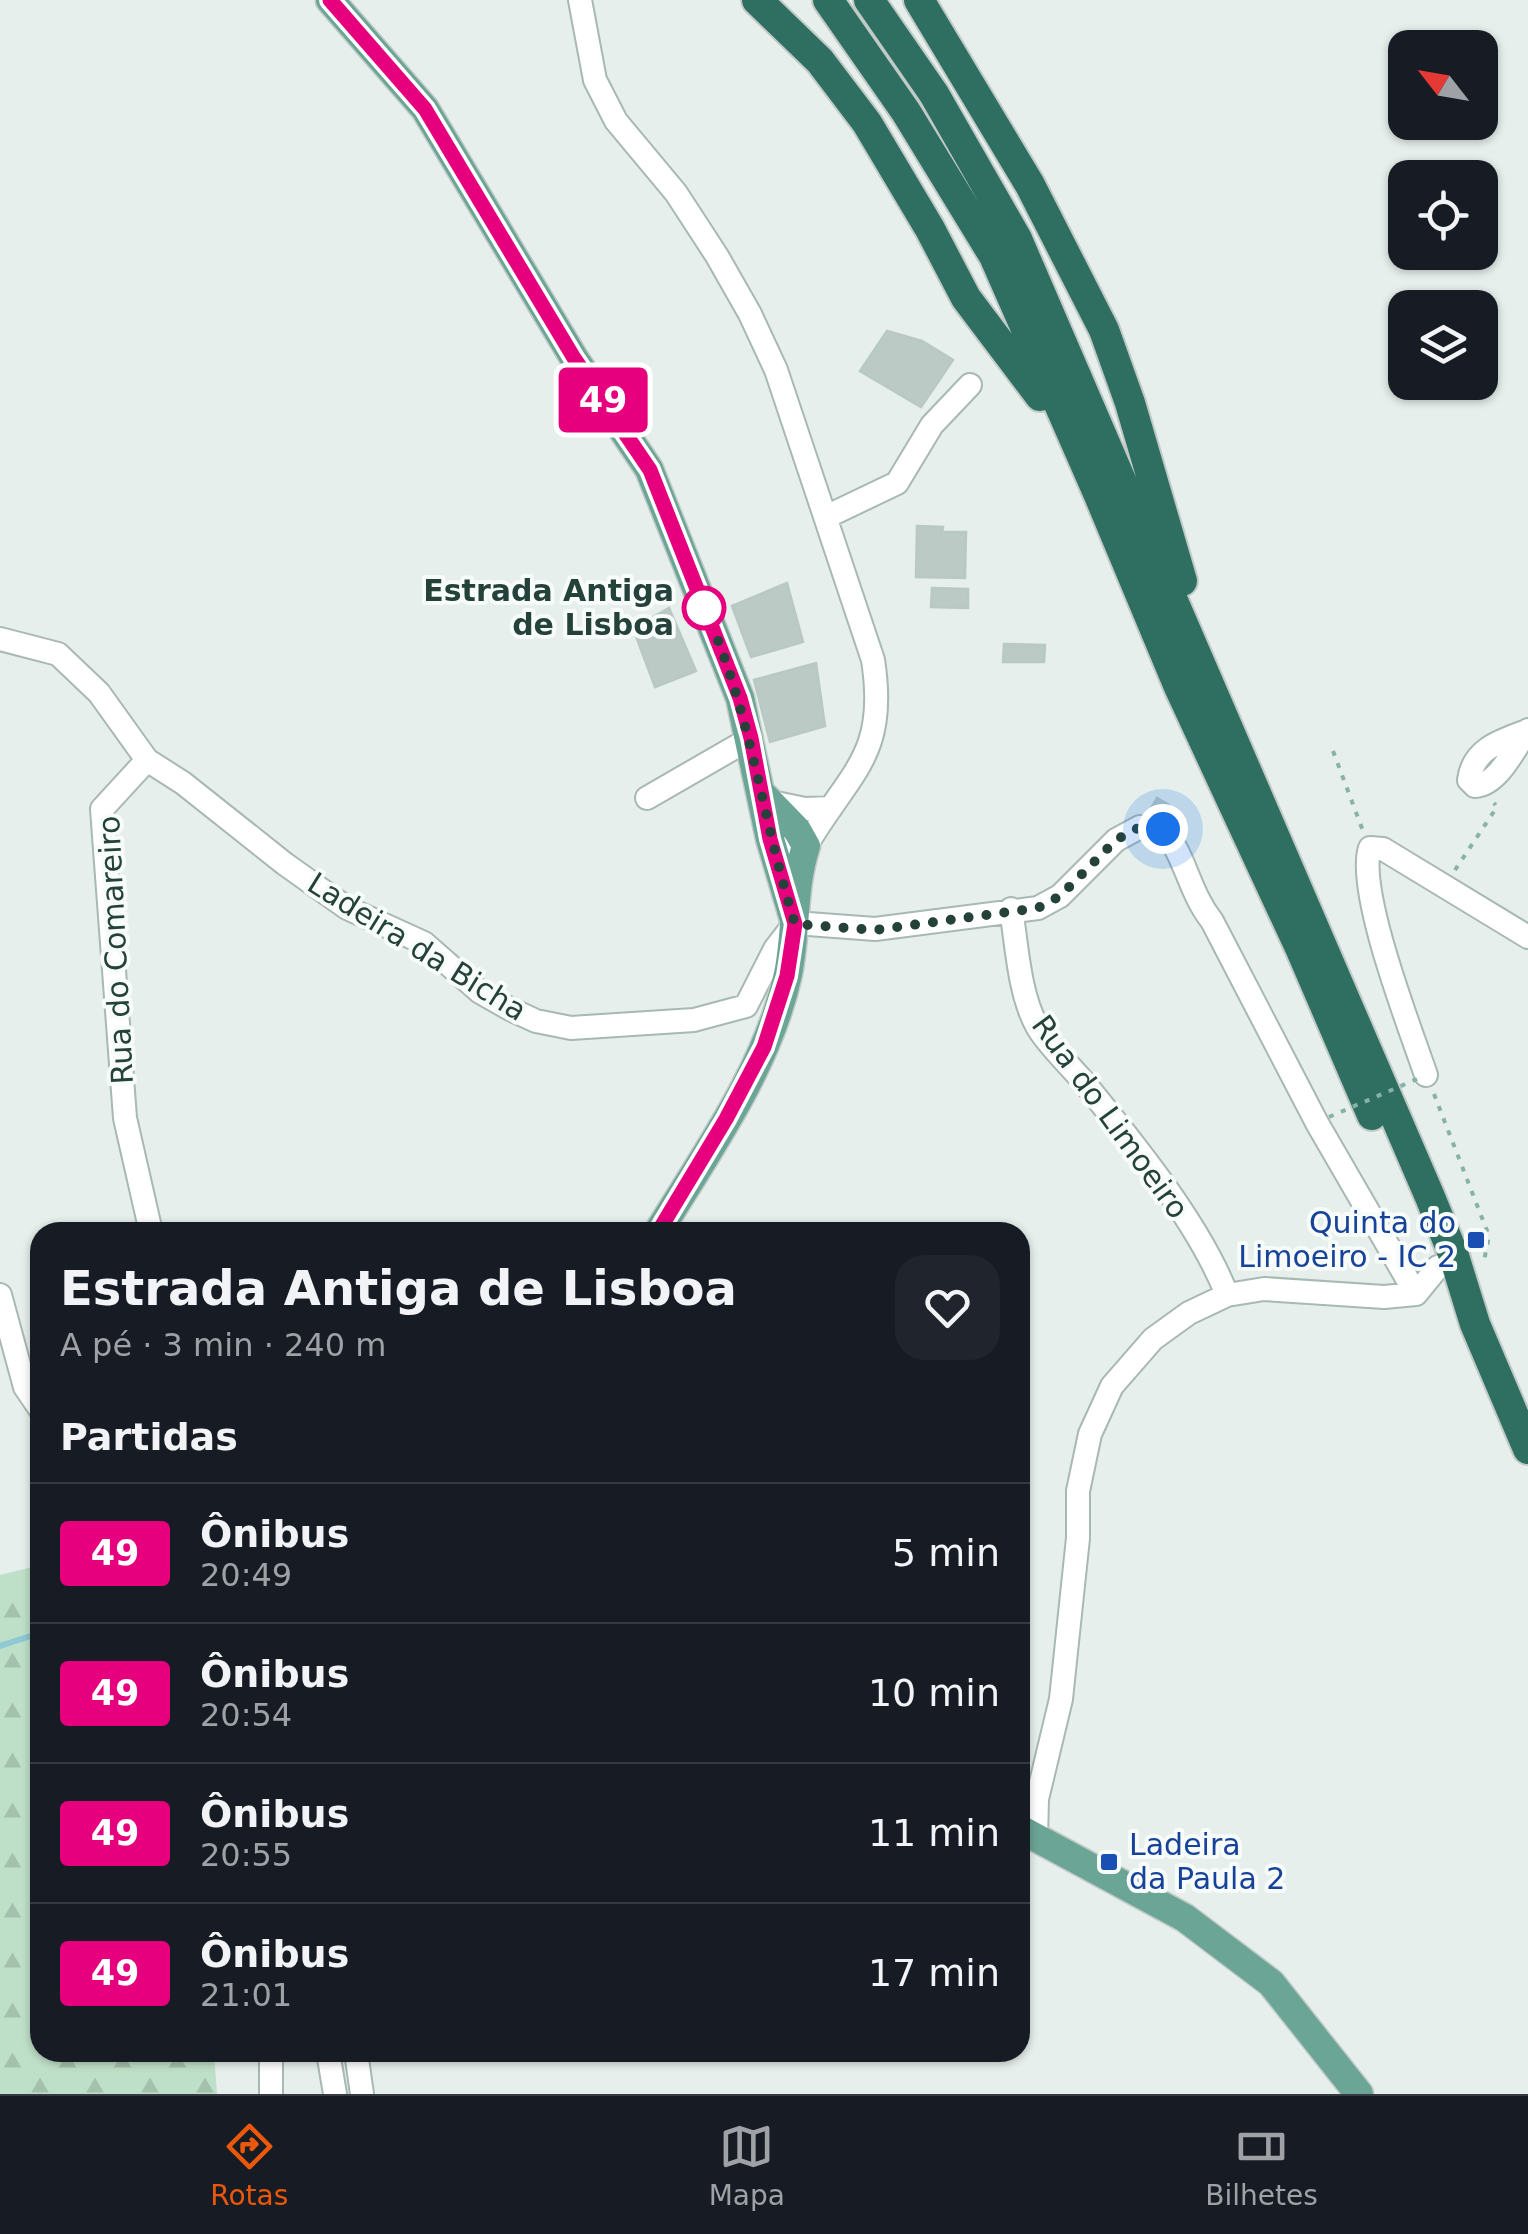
<!DOCTYPE html>
<html lang="pt">
<meta charset="utf-8">
<style>
:root{--surface:#171b24;--page:#20242c;--text:#f1f3f6;--muted:#9ea1a6;--line:#363941;--accent:#ea580c}
body{margin:0;font-family:"DejaVu Sans",sans-serif;background:var(--page);color:var(--text);height:100vh;display:flex;flex-direction:column;font-size:38px;white-space:nowrap}
*{box-sizing:border-box;margin:0}
p{font-size:32px;color:var(--muted)}
.icon{flex:none;width:55px;height:55px;fill:none;stroke:currentColor;stroke-width:2;stroke-linecap:round;stroke-linejoin:round}
.map{position:relative;flex:1;overflow:hidden}
.details{position:absolute;left:30px;top:1222px;width:1000px;height:840px;display:flex;flex-direction:column;background:var(--surface);border-radius:30px;box-shadow:0 2px 8px #0004}
.details>*{flex:none}
.badge{padding:0 20px;border-radius:8px;font-size:35px;line-height:65px}
.needle{width:65px;rotate:301deg}
.fabs{position:absolute;left:1388px;top:30px;display:grid;gap:20px}
.fabs a{display:grid;place-items:center;width:110px;height:110px;border-radius:20px;background:var(--surface);box-shadow:0 2px 8px #0004;font-size:50px}
.you{position:absolute;width:50px;height:50px;margin:-25px;border:8px solid #fff;border-radius:50%;background:#1a73e8;box-shadow:0 0 0 15px #1a73e833}
.map>.badge{position:absolute;translate:-50% -50%;box-shadow:0 0 0 5px #fff}
h2{padding:0 30px;font-size:38px;line-height:90px}
.round{display:grid;place-items:center;flex:none;width:105px;height:105px;border-radius:30px;background:var(--page)}
.head{display:flex;align-items:center;justify-content:space-between;height:170px;padding:0 30px}
h1{font-size:48px;font-weight:800;line-height:75px}
ul{padding:0;list-style:none}
li{display:flex;align-items:center;gap:30px;height:140px;padding:0 30px;border-top:2px solid var(--line)}
li div{flex:1}
li b{display:block;font-size:38px}
li em{font-style:normal}
li .badge{min-width:110px;font-weight:700;text-align:center}
.dock{display:flex;justify-content:space-around;align-items:center;height:140px;border-top:2px solid var(--line);background:var(--surface);font-size:28px;color:var(--muted)}
.dock a{display:grid;justify-items:center;gap:5px}
.dock .current{color:var(--accent)}
.map>svg:first-child{display:block}
.forest{fill:url(#forest-firs)}
.lines{fill:none;stroke-linecap:round;stroke-linejoin:round}
.stream{stroke:#8ec9d4;stroke-width:6}
.building{fill:#bbcac4;stroke:#b8c9c2;stroke-width:2.5}
.minor-casing{stroke:#a8b8b2;stroke-width:26}
.major-casing{stroke:#c2cac8;stroke-width:31}
.highway-casing{stroke:#c2cac8;stroke-width:34}
.path{stroke:#86b3a5;stroke-width:4;stroke-dasharray:5 8;stroke-linecap:butt}
.minor{stroke:#fff;stroke-width:22}
.major{stroke:#6aa596;stroke-width:28}
.highway{stroke:#2f6f62;stroke-width:30}
.path-bridge{stroke:#86b3a5;stroke-width:4;stroke-dasharray:5 8;stroke-linecap:butt}
.line-casing{stroke:#fff;stroke-width:22}
.line{stroke:#e6007e;stroke-width:15}
.walk{stroke:#24423a;stroke-width:10;stroke-dasharray:0 18}
.stop-dot{fill:#fff;stroke:#e6007e;stroke-width:5}
.transit-dot{fill:#1a4fb4;stroke:#f7fbf9;stroke-width:4}
.labels{text-anchor:middle;stroke-width:8;stroke-linejoin:round;paint-order:stroke}
.stop-label{font-size:30px;font-weight:bold;fill:#24423a;stroke:#f7fbf9;text-anchor:end}
.street-label{font-size:30px;fill:#24423a;stroke:#f7fbf9}
.transit-label{font-size:30px;fill:#164399;stroke:#f7fbf9;text-anchor:end}
</style>
<div class="map">
<svg width="1528" height="2094" viewBox="0 0 1528 2094">
<defs>
<pattern id="forest-firs" width="22" height="20" patternUnits="userSpaceOnUse" patternTransform="scale(2.5)"><rect width="22" height="20" fill="#bfe0c8"/><path d="M5 1l3.5 6h-7zM16 11l3.5 6h-7z" fill="#a4c1ad"/></pattern>
</defs>
<rect width="100%" height="100%" fill="#e6efeb"/>
<path class="forest" d="M40 1565V2052L214 2053 217 2094H0V1575Z"/>
<g class="lines">
<path class="stream" d="M0 1646 40 1633"/>
</g>
<path class="building" d="M887 331 922 341 953 360 921 407 860 371Z
M917 526 943 527 942 532H966L965 578 916 577Z
M787 583 803 642 751 657 732 606Z
M932 588 968 589V608L931 607Z
M669 608 696 671 655 687 633 628Z
M1004 644 1045 645 1044 662H1003Z
M816 663 825 726 770 742 754 680Z
M1157 798 1169 805 1161 817 1150 810Z"/>
<g class="lines">
<g class="minor-casing">
<path id="minor" d="M580 0 595 80 616 121 676 193 717 256 750 314 776 370 873 660C888 756 850 771 806 846L793 848 770 839
M826 517 897 483 932 425 970 385
M0 639 58 654 99 693 147 760 183 783 285 864 347 908 424 943 480 992 510 1009 536 1021 571 1028 694 1020 746 1006 775 949 795 923 875 929 1038 908 1060 896 1116 840 1140 827 1163 829C1186 857 1189 892 1212 921L1317 1123 1416 1294
M1527 731C1515 748 1498 785 1475 786L1469 780C1473 749 1500 741 1527 731L1528 730
M147 760 102 809 125 1118 151 1232
M647 798 751 738
M771 802 805 809 831 808
M1011 909C1017 946 1019 995 1038 1028 1051 1049 1072 1067 1087 1086 1135 1145 1200 1225 1227 1295
M1426 1075C1410 1028 1356 890 1370 848L1383 849 1528 937
M0 1295 25 1387 40 1409
M1036 1838 1037 1799 1061 1699 1078 1538V1491L1090 1434 1112 1386 1153 1339 1189 1313 1227 1295 1264 1289 1384 1297 1416 1294 1438 1267
M271 2052V2094
M328 2052 335 2094
M356 2052 362 2094"/>
</g>
<g class="major-casing">
<path id="major" d="M330 0 425 109 574 358 649 469 740 698 770 839 795 923
M658 1232C707 1152 768 1067 788 974 797 929 792 890 806 846L797 830 763 795
M1020 1829 1185 1918 1271 1983 1359 2094"/>
</g>
<g class="highway-casing">
<path id="highway" d="M757 0 820 61 867 123 930 229 966 298 1040 396
M828 0 906 112 994 256 1098 493 1179 687 1301 950 1372 1115
M869 0 934 94 1017 239 1430 1197 1454 1256 1475 1324 1528 1449
M919 0 1030 185 1104 330 1130 403 1182 581"/>
</g>
<path class="path" d="M1333 751 1363 831
M1455 870 1497 807 1494 803
M1434 1094 1489 1236 1484 1261 1483 1259"/>
<use href="#minor" class="minor"/>
<use href="#major" class="major"/>
<use href="#highway" class="highway"/>
<path class="path-bridge" d="M1329 1117 1417 1079"/>
</g>
<g class="lines">
<g class="line-casing">
<path id="line" d="M330 0 425 109 574 358 650 470 740 698 751 738 770 839 795 924 787 976 764 1047 726 1119 658 1232"/>
</g>
<use href="#line" class="line"/>
<path class="walk" d="M704 608C749 702 762 819 795 924L875 930 1038 908 1060 896 1116 840 1140 827 1163 829"/>
</g>
<circle class="stop-dot" cx="704" cy="608" r="20"/>
<g class="transit-dot">
<rect x="1466" y="1230" width="20" height="20" rx="5"/>
<rect x="1099" y="1852" width="20" height="20" rx="5"/>
</g>
<g class="labels">
<g class="stop-label">
<text x="674" y="601">Estrada Antiga<tspan x="674" dy="34">de Lisboa</tspan></text>
</g>
<g class="street-label">
<text transform="translate(417 947) rotate(32)" y="10">Ladeira da Bicha</text>
<text transform="translate(116 950) rotate(-93)" y="10">Rua do Comareiro</text>
<text transform="translate(1110 1117) rotate(54)" y="10">Rua do Limoeiro</text>
</g>
<g class="transit-label">
<text x="1456" y="1233">Quinta do<tspan x="1456" dy="34">Limoeiro - IC 2</tspan></text>
<text x="1129" y="1855" text-anchor="start">Ladeira<tspan x="1129" dy="34">da Paula 2</tspan></text>
</g>
</g>
</svg>
<div class="fabs">
<a><svg class="needle" viewBox="-14 -14 28 28"><path d="M0-13l5 13h-10z" fill="#e53935"/><path d="M0 13l5-13h-10z" fill="#9ea1a6"/></svg></a>
<a><svg class="icon" aria-label="locate" viewBox="0 0 24 24"><circle cx="12" cy="12" r="6"/><path d="M12 2v4M12 18v4M2 12h4M18 12h4"/></svg></a>
<a><svg class="icon" aria-label="layers" viewBox="0 0 24 24"><path d="M12 4l9 5-9 5-9-5zM3 14l9 5 9-5"/></svg></a>
</div>
<div class="you" style="left:1163px;top:829px"></div>
<b class="badge" style="left:603px;top:400px;background:#e6007e;color:#fff">49</b>
<section class="details">
<div class="head"><div><h1>Estrada Antiga de Lisboa</h1><p>A pé · 3 min · 240 m</p></div><a class="round"><svg class="icon" aria-label="heart" viewBox="0 0 24 24"><path d="M12 20l-8-8c-3-5 5-10 8-4 3-6 11-1 8 4z"/></svg></a></div>
<h2>Partidas</h2>
<ul>
<li><span class="badge" style="background:#e6007e;color:#fff">49</span><div><b>Ônibus</b><p>20:49</p></div><em>5 min</em></li>
<li><span class="badge" style="background:#e6007e;color:#fff">49</span><div><b>Ônibus</b><p>20:54</p></div><em>10 min</em></li>
<li><span class="badge" style="background:#e6007e;color:#fff">49</span><div><b>Ônibus</b><p>20:55</p></div><em>11 min</em></li>
<li><span class="badge" style="background:#e6007e;color:#fff">49</span><div><b>Ônibus</b><p>21:01</p></div><em>17 min</em></li>
</ul>
</section>
</div>
<nav class="dock">
<a class="current"><svg class="icon" aria-label="directions" viewBox="0 0 24 24"><path d="M12 3l9 9-9 9-9-9zM9 14v-3h6M13 9l2 2-2 2"/></svg>Rotas</a>
<a><svg class="icon" aria-label="map" viewBox="0 0 24 24"><path d="M3 6l6-2 6 2 6-2v14l-6 2-6-2-6 2zM9 4v14M15 6v14"/></svg>Mapa</a>
<a><svg class="icon" aria-label="tickets" viewBox="0 0 24 24"><path d="M3 7h18v10H3zM15 7v10"/></svg>Bilhetes</a>
</nav>
